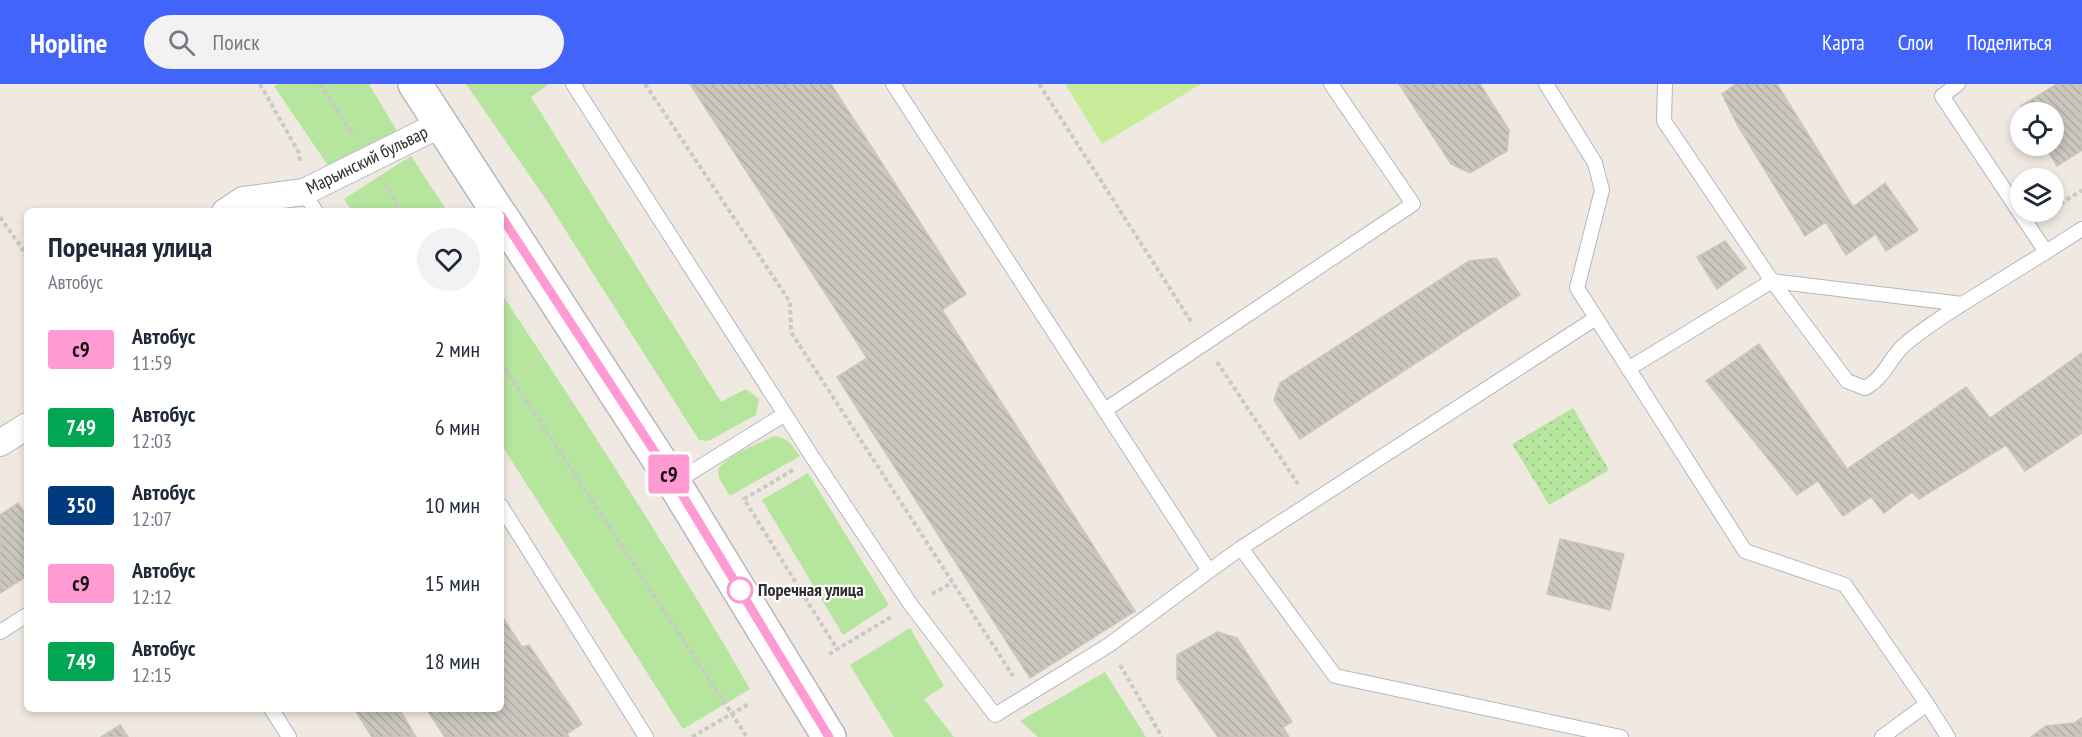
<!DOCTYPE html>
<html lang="ru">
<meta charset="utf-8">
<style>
:root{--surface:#fff;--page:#f2f2f3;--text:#1f2937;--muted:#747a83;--accent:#4264fb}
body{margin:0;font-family:"PT Sans Narrow",sans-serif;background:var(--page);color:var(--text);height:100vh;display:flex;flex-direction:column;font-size:22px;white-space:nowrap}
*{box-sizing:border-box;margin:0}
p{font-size:20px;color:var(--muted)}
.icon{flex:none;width:33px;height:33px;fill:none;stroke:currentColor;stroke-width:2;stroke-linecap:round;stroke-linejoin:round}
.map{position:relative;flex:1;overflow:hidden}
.panel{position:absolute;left:24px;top:124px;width:480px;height:504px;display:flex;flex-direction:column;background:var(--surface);border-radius:9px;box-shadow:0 3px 9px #0003}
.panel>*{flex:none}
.badge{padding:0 12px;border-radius:4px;font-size:21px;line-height:39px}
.controls{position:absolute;left:2010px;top:18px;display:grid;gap:12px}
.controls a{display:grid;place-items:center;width:54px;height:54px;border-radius:50%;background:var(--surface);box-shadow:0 3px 9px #0003;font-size:30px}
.map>.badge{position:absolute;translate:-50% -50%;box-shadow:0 0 0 3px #fff}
.round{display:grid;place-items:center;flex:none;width:63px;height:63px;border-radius:32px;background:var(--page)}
.overview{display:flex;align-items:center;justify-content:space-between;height:102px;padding:0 24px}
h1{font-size:28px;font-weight:600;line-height:45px}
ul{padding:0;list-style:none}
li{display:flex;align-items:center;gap:18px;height:78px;padding:0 24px}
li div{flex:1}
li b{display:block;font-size:22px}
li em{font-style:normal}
li .badge{min-width:66px;font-weight:700;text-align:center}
header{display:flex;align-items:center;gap:36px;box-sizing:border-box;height:84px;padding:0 30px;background:var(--accent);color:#fff}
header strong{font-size:28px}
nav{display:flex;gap:33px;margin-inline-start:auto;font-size:21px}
.search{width:420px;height:54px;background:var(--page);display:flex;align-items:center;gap:15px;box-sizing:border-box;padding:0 21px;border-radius:33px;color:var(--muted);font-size:22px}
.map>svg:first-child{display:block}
.grass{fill:#b6e59e}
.park{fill:url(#park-dots)}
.pitch{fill:#c9ec9a}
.building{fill:url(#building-back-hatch);stroke:#cbc5ba;stroke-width:1.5}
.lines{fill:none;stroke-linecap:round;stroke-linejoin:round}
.lane-casing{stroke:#b4b7c1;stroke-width:16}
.street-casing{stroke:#b4b7c1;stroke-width:28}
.secondary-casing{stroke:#b4b7c1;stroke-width:36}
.path{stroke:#c9c9c9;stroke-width:4;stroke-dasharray:4.5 3;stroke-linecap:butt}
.lane{stroke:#fff;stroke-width:14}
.street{stroke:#fff;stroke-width:26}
.secondary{stroke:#fff;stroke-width:33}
.line-casing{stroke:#fff;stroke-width:14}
.line{stroke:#ff9ad2;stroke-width:9}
.stop-dot{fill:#fff;stroke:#ff9ad2;stroke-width:3}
.labels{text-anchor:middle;stroke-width:4.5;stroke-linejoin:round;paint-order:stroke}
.street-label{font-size:18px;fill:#2e2e2e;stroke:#fff}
.stop-label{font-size:18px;font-weight:bold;fill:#2e2e2e;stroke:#fff;text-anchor:start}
</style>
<header>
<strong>Hopline</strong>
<div class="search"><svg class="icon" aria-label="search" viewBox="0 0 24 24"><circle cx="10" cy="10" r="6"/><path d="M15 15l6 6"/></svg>Поиск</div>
<nav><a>Карта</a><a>Слои</a><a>Поделиться</a></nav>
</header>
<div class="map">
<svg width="2082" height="653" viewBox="0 0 2082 653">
<defs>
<pattern id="park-dots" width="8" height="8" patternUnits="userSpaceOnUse" patternTransform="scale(1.5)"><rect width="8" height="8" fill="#b6e59e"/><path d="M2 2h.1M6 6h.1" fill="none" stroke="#9dc588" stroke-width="1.8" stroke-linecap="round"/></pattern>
<pattern id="building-back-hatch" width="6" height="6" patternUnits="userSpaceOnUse" patternTransform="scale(1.5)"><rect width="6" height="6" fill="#cbc7bf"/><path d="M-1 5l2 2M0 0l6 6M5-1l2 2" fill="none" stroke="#afaba4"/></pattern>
</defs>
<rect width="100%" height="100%" fill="#efe9e1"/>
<path class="grass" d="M278 0H369L397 47 331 86 274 2Z
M466 0H549L531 13 721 318 746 305 759 315 756 331 708 357 699 356 545 114Z
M411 72 447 127H352L344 115Z
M501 209C587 339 672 470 750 605L683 645 501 360Z
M774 352C788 354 792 361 800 372L730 412 719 394 718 385C731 369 756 361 774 352Z
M808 389 889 521 843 551 762 416Z
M910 544 944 602 924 615 954 653H894L850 581Z
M1105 588 1146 653H1038L1020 637Z"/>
<path class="park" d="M1573 324 1609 386 1549 421 1512 360Z"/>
<path class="pitch" d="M1065 0H1201L1102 60Z"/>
<path class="building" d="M690 0H831L966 210 942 226 1135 527 1030 594 837 293 867 274Z
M1399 0H1480L1509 46 1507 67 1470 89 1451 80Z
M1736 0H1777L1853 123 1885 99 1918 146 1886 167 1876 150 1846 171 1826 138 1805 152 1738 42 1722 10Z
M2057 0H2082V66L2057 82 2045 62H2054V28H2025L2021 22Z
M1725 157 1746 184 1717 205 1697 173Z
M1496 174 1520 211 1300 355 1274 316 1280 299 1469 177Z
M1759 260 1847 385 1966 303 1990 334 2082 269V349L2025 387 2006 361 1919 415 1912 408 1884 429 1871 413 1843 432 1818 397 1797 411 1706 297Z
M18 419 24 428 27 426V492L0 509V431Z
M1560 455 1624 470 1610 526 1547 510Z
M501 531 522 563 529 561 582 640 567 650 569 653H445L427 626H501Z
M1217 548 1237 554 1292 638 1283 643 1289 653H1218L1177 595V571Z
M355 626H400L416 653H372Z
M2082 634V653H2031L2046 642 2074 639Z
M120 641 128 653H101Z"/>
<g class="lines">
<g class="lane-casing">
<path id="lane" d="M573 0 813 374 911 521 995 631 1109 561 1209 487
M893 0 1209 487 1241 464 1335 592 1621 653
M1546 0 1595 79 1602 106 1577 204 1745 467 1845 501 1927 620 1948 653
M1665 0 1664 37 1772 197 1847 297 1865 304C1883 295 1889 276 1903 262 1921 246 1942 233 1962 220
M1958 0 1942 12 2046 168 2082 145
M304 108 316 128
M1628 285 1772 197 1962 220 2046 168
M1105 326 1413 120 1331 0
M674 399 785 330
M501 422 646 653
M1241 464 1596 234
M0 548 27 531
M272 626 289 653
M1882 653 1927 620"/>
</g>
<g class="street-casing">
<path id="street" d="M225 128 243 116 304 108 441 40
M0 359 27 342"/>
</g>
<g class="secondary-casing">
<path id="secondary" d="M415 0 498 128
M501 132 674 399 829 653"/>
</g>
<path class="path" d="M260 0 299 69 300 78
M320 0 353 52
M645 0 790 218 791 248 1013 592
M1039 0 1192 239
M384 99 402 128
M2054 124 2082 106
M0 133 24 167 27 175
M501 278 747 653
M1217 278 1298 400
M793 386 744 415 837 565
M932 510 952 499
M829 570 891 533
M1120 581 1162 653
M692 653 750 619"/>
<use href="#lane" class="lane"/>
<use href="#street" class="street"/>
<use href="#secondary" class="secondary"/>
</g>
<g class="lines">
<g class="line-casing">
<path id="line" d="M501 132 675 399 829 653"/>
</g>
<use href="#line" class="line"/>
</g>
<circle class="stop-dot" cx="740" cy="506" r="12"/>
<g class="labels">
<g class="street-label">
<text transform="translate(367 76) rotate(-26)" y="6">Марьинский бульвар</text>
</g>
<g class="stop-label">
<text x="758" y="512">Поречная улица</text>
</g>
</g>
</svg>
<div class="controls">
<a><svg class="icon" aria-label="locate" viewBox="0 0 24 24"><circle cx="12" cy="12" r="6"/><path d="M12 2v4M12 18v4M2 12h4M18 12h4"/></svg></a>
<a><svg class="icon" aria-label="layers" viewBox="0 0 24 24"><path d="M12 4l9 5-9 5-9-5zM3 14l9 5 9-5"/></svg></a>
</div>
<b class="badge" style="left:669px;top:390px;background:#ff9ad2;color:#111">с9</b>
<section class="panel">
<div class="overview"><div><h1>Поречная улица</h1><p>Автобус</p></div><a class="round"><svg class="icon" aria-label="heart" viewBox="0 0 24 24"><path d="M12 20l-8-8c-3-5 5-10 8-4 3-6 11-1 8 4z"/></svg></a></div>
<ul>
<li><span class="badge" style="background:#ff9ad2;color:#111">с9</span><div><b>Автобус</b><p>11:59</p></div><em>2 мин</em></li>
<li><span class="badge" style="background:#00a651;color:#fff">749</span><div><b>Автобус</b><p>12:03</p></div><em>6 мин</em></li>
<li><span class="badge" style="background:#003b80;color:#fff">350</span><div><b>Автобус</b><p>12:07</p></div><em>10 мин</em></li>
<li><span class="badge" style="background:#ff9ad2;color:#111">с9</span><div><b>Автобус</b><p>12:12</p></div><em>15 мин</em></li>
<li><span class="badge" style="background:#00a651;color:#fff">749</span><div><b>Автобус</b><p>12:15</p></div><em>18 мин</em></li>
</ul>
</section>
</div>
